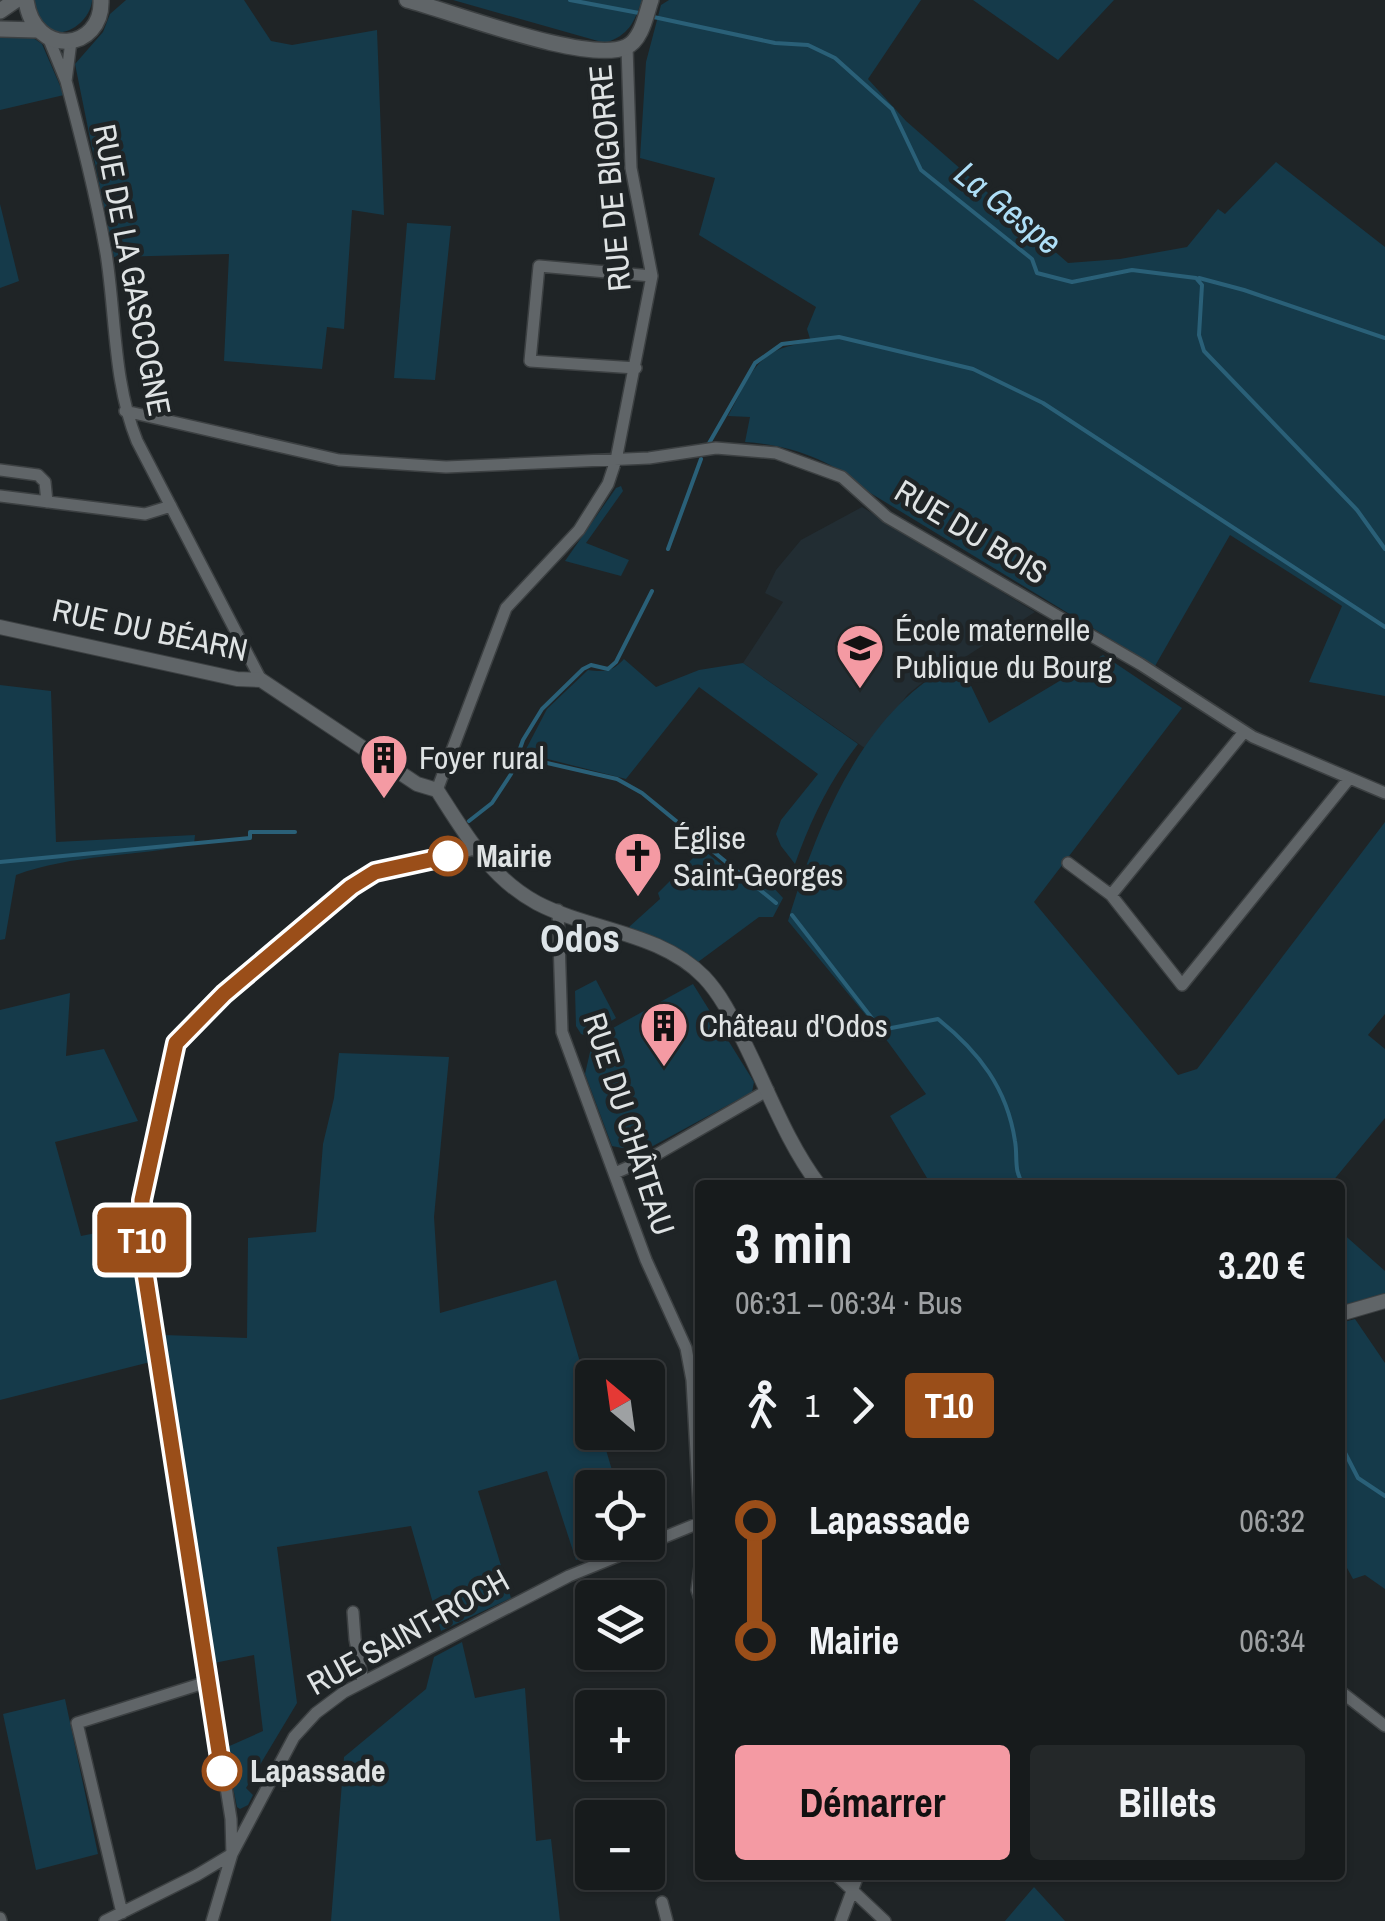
<!DOCTYPE html>
<html lang="fr">
<meta charset="utf-8">
<style>
:root{--surface:#171b1c;--page:#242829;--text:#f1f3f6;--muted:#9ea1a3;--line:#36393b;--accent:#f49aa3}
body{margin:0;font-family:"Archivo Narrow",sans-serif;background:var(--page);color:var(--text);height:100vh;display:flex;flex-direction:column;font-size:38px;white-space:nowrap}
*{box-sizing:border-box;margin:0}
p{font-size:32px;color:var(--muted)}
.icon{flex:none;width:55px;height:55px;fill:none;stroke:currentColor;stroke-width:2;stroke-linecap:round;stroke-linejoin:round}
.map{position:relative;flex:1;overflow:hidden}
.side{position:absolute;left:695px;top:1180px;width:650px;height:700px;display:flex;flex-direction:column;background:var(--surface);border-radius:10px;box-shadow:0 2px 8px #0004,0 0 0 2px var(--line)}
.side>*{flex:none}
.badge{padding:0 20px;border-radius:8px;font-size:35px;line-height:65px}
.needle{width:65px;rotate:331deg}
.tools{position:absolute;left:575px;top:1360px;display:grid;gap:20px}
.tools a{display:grid;place-items:center;width:90px;height:90px;border-radius:10px;background:var(--surface);box-shadow:0 2px 8px #0004,0 0 0 2px var(--line);font-size:50px}
.map>.badge{position:absolute;translate:-50% -50%;box-shadow:0 0 0 5px #fff}
.legs{display:flex;align-items:center;gap:15px;height:110px;padding:0 40px;font-size:32px}
.legs p{margin-inline-start:auto}
.summary{display:flex;align-items:center;justify-content:space-between;height:170px;padding:0 40px}
h1{font-size:55px;font-weight:700;line-height:75px}
.cta{display:flex;gap:20px;margin-top:auto;padding:20px 40px}
.cta a{flex:1;height:115px;border-radius:10px;background:var(--accent);color:#111;font-size:40px;font-weight:700;line-height:115px;text-align:center}
.cta a+a{background:var(--page);color:var(--text)}
ul{padding:0 40px;list-style:none}
li{display:flex;align-items:center;gap:35px;height:120px;font-size:38px}
li i{display:grid;place-items:center;width:15px;height:100%;margin:0 12px;background:currentColor}
li i::after{content:'';width:25px;height:25px;margin:-12px;border:8px solid;border-radius:50%;background:var(--surface)}
li p{margin-inline-start:auto}
li:first-child i{background:linear-gradient(#0000 50%,currentColor 0)}
li:last-child i{background:linear-gradient(currentColor 50%,#0000 0)}
.map>svg:first-child{display:block}
.built{fill:#222d33}
.green{fill:#153a4a}
.lines{fill:none;stroke-linecap:round;stroke-linejoin:round}
.stream{stroke:#2a6078;stroke-width:4}
.minor-casing{stroke:#3c4042;stroke-width:14}
.tertiary-casing{stroke:#3c4042;stroke-width:16}
.secondary-casing{stroke:#3c4042;stroke-width:18}
.minor{stroke:#606568;stroke-width:11}
.tertiary{stroke:#606568;stroke-width:14}
.secondary{stroke:#606568;stroke-width:15}
.line-1-casing{stroke:#fff;stroke-width:22}
.line-1{stroke:#9a4e19;stroke-width:15}
.stop-1-dot{fill:#fff;stroke:#9a4e19;stroke-width:5}
.labels{text-anchor:middle;stroke-width:9;stroke-linejoin:round;paint-order:stroke}
.street-label{font-size:32px;fill:#dfe3e4;stroke:#1f2426}
.poi-label{font-size:32px;fill:#dfe3e4;stroke:#1f2426;text-anchor:start}
.stop-label{font-size:32px;font-weight:bold;fill:#dfe3e4;stroke:#1f2426;text-anchor:start}
.water-label{font-size:35px;font-style:italic;fill:#aedef6;stroke:#1f2426}
.quarter-label{font-size:38px;font-weight:bold;fill:#dee5e9;stroke:#1f2426}
</style>
<div class="map">
<svg width="1385" height="1921" viewBox="0 0 1385 1921">
<rect width="100%" height="100%" fill="#1f2426"/>
<path class="built" d="M862 507 1035 612 959 661 932 675 908 694 866 749 743 663 783 602 765 593 776 570 801 540Z"/>
<path class="green" d="M32 0H92V1C89 27 51 48 36 17 34 12 34 6 32 0Z
M126 0H244L271 41 292 45 377 30 384 215 352 210 344 329 327 327 322 369 224 361 229 254 114 257 75 64 103 32 110 14Z
M453 0H642C634 23 629 35 605 43Z
M669 0H921L868 79 906 121 1068 263 1120 259 1187 247 1218 209 1225 214 1276 162 1385 247V696L1309 682 1342 606 1230 535 1155 666 867 491C833 460 791 445 745 442L750 417 728 416C752 372 756 348 811 342L807 329 816 307 699 235 715 178 640 158 646 62 661 5Z
M973 0H1114L1058 60Z
M0 35 32 37 42 44 64 95 0 110Z
M0 204 19 281 0 288Z
M407 223 451 226 435 380 394 378Z
M621 486 623 491 586 543 629 560 621 576 565 561 616 488Z
M1103 655 1182 708 1034 902 1178 1075 1197 1069 1385 822V1014L1368 1035 1385 1049V1118L1332 1182 1334 1185H927L930 1183 890 1116 926 1094 888 1042 788 921C817 826 863 708 959 661L989 723Z
M624 659 656 687 699 670 743 663 858 744C829 782 811 819 795 864L781 846 776 834 781 820 818 774 699 687 626 779 524 753 547 709 588 670C605 672 612 672 624 659Z
M0 685 51 691 56 842 195 835 194 844C135 857 72 854 16 875L5 939 0 940Z
M702 849 743 881 750 872 771 885 783 898 773 917H759L698 962 629 927 660 899 658 893Z
M596 980 616 1018 587 1036 581 1034 576 1026 575 991Z
M693 984 754 1082 752 1092 642 1152 612 1146 585 1074 593 1039Z
M70 993 66 1056 104 1049 138 1121 55 1142 81 1236 151 1222 154 1284 164 1335 247 1338 248 1238 316 1232 323 1144 334 1098 339 1053 449 1057 434 1217 440 1313 556 1280 592 1403V1432L601 1433 617 1487 592 1488V1542L624 1543 576 1560 547 1471 478 1491 511 1598 441 1631 411 1526 277 1547 297 1703 246 1788 253 1795 248 1805 240 1809 237 1807 225 1748 263 1731 254 1655 209 1664 181 1435 166 1358 0 1400V1010Z
M1340 1231 1385 1271V1293L1340 1306Z
M1355 1319 1385 1363V1589L1365 1575 1353 1579 1340 1555V1323Z
M462 1642 475 1698 525 1688 536 1841 551 1839 560 1921H331L344 1757 426 1689 434 1657Z
M65 1699 98 1854 36 1870 3 1714Z
M1034 1887 1065 1921H1005Z"/>
<g class="lines">
<path class="stream" d="M570 0 639 13
M649 16 775 43 808 45 835 58 892 109 921 170 1032 259 1037 273 1072 282 1132 270 1196 278 1202 285 1199 335 1204 351 1357 510 1385 549
M1199 278 1244 290 1385 338
M708 445 755 363 782 344 839 337 973 369 1043 403 1385 627
M668 549 701 459
M518 760H534L617 779 642 793 776 903
M469 821 492 803 511 774 523 740 542 709 583 669 591 665 608 669 616 662 652 591
M0 862 250 838V832H295
M792 915 881 1030 938 1019C979 1052 1007 1088 1015 1141 1018 1158 1013 1171 1024 1185
M1340 1443 1358 1478 1385 1496"/>
<g class="minor-casing">
<path id="minor" d="M48 37 66 81 71 41
M66 81C81 138 96 195 106 253 116 316 113 382 137 441L261 680
M636 368 530 361 539 266 652 276
M125 411 339 460 446 467 649 458 716 448 776 453 842 477 887 517 1140 664 1253 737 1385 793
M0 470 38 475 45 482 47 502
M0 496 145 514 171 506
M1244 732 1111 895 1182 985 1348 780
M437 790 506 608 579 530 608 484 616 460 652 276 631 168 627 47
M1068 863 1111 895
M558 910 562 1032 646 1260 686 1348 692 1380 700 1525
M615 1173 654 1156 768 1090
M700 1567 697 1590 700 1599
M353 1612 355 1639 363 1682
M1340 1691 1385 1726
M836 1875 885 1921
M662 1902 667 1921
M122 1913 77 1723 207 1682
M0 1918 1 1921
M105 1921 197 1875 232 1854 294 1737 316 1713 344 1692 569 1576 699 1523
M212 1921 232 1854 231 1819 142 1254V1200L176 1043 224 995 351 887 375 873 475 849
M841 1921 858 1875"/>
</g>
<g class="tertiary-casing">
<path id="tertiary" d="M0 627 237 679 261 680 417 784 437 790C464 832 490 878 537 903 591 931 660 932 704 977 722 996 733 1020 744 1042 768 1090 787 1143 819 1185
M1340 1314 1385 1301"/>
</g>
<g class="secondary-casing">
<path id="secondary" d="M26 0C34 59 103 51 101 0
M407 0C454 12 586 64 626 47 642 40 646 14 651 0
M0 11 16 0
M0 29 37 30"/>
</g>
<use href="#minor" class="minor"/>
<use href="#tertiary" class="tertiary"/>
<use href="#secondary" class="secondary"/>
</g>
<g class="lines">
<g class="line-1-casing">
<path id="line-1" d="M222 1771 142 1254V1200L176 1043 224 994 351 887 375 872 448 856"/>
</g>
<use href="#line-1" class="line-1"/>
</g>
<defs>
<g id="school-pin" transform="scale(2.5)"><path d="M0 17L-7.5 6A9.5 9.5 0 1 1 7.5 6Z" fill="#f49aa3" stroke="#1f2426"/><path d="M0-5L7-2L0 1L-7-2ZM-4 1L0 2.5L4 1V4Q0 6-4 4Z" fill="#111"/></g>
<g id="building-pin" transform="scale(2.5)"><path d="M0 17L-7.5 6A9.5 9.5 0 1 1 7.5 6Z" fill="#f49aa3" stroke="#1f2426"/><path d="M-4-6H4V6H1V3H-1V6H-4ZM-2.5-4.3h1.7v1.8h-1.7ZM.8-4.3h1.7v1.8H.8ZM-2.5-1h1.7V.8h-1.7ZM.8-1h1.7V.8H.8Z" fill="#111"/></g>
<g id="church-pin" transform="scale(2.5)"><path d="M0 17L-7.5 6A9.5 9.5 0 1 1 7.5 6Z" fill="#f49aa3" stroke="#1f2426"/><path d="M-1.2-6h2.4v3.5h3.3v2.4h-3.3V6h-2.4V-.1h-3.3v-2.4h3.3Z" fill="#111"/></g>
</defs>
<g fill-rule="evenodd">
<use href="#school-pin" x="860" y="648"/>
<use href="#building-pin" x="384" y="758"/>
<use href="#church-pin" x="638" y="856"/>
<use href="#building-pin" x="664" y="1026"/>
</g>
<g class="stop-1-dot">
<circle cx="448" cy="856" r="18"/>
<circle cx="222" cy="1771" r="18"/>
</g>
<g class="labels">
<g class="street-label">
<text transform="translate(610 178) rotate(-95)" y="11">RUE DE BIGORRE</text>
<text transform="translate(132 270) rotate(79)" y="11">RUE DE LA GASCOGNE</text>
<text transform="translate(971 532) rotate(31)" y="11">RUE DU BOIS</text>
<text transform="translate(150 630) rotate(12)" y="11">RUE DU BÉARN</text>
<text transform="translate(629 1124) rotate(72)" y="11">RUE DU CHÂTEAU</text>
<text transform="translate(408 1632) rotate(-29)" y="11">RUE SAINT-ROCH</text>
</g>
<g class="poi-label">
<text x="895" y="641">École maternelle<tspan x="895" dy="37">Publique du Bourg</tspan></text>
<text x="419" y="769">Foyer rural</text>
<text x="673" y="849">Église<tspan x="673" dy="37">Saint-Georges</tspan></text>
<text x="699" y="1037">Château d'Odos</text>
</g>
<g class="stop-label">
<text x="476" y="867">Mairie</text>
<text x="250" y="1782">Lapassade</text>
</g>
<g class="water-label">
<text transform="translate(1008 208) rotate(39)" y="12">La Gespe</text>
</g>
<g class="quarter-label">
<text x="580" y="952">Odos</text>
</g>
</g>
</svg>
<div class="tools">
<a><svg class="needle" viewBox="-14 -14 28 28"><path d="M0-13l5 13h-10z" fill="#e53935"/><path d="M0 13l5-13h-10z" fill="#9ea1a3"/></svg></a>
<a><svg class="icon" aria-label="locate" viewBox="0 0 24 24"><circle cx="12" cy="12" r="6"/><path d="M12 2v4M12 18v4M2 12h4M18 12h4"/></svg></a>
<a><svg class="icon" aria-label="layers" viewBox="0 0 24 24"><path d="M12 4l9 5-9 5-9-5zM3 14l9 5 9-5"/></svg></a>
<a>+</a>
<a>−</a>
</div>
<b class="badge" style="left:142px;top:1240px;background:#9a4e19;color:#fff">T10</b>
<section class="side">
<div class="summary"><div><h1>3 min</h1><p>06:31 – 06:34 · Bus</p></div><b>3.20 €</b></div>
<div class="legs"><svg class="icon" aria-label="walk" viewBox="0 0 24 24"><circle cx="13" cy="4" r="2"/><path d="M13 8l-2 6 4 7M11 14l-3 7M7 12l3-4h3l4 4"/></svg>1<svg class="icon" aria-label="forward" viewBox="0 0 24 24"><path d="M9 5l7 7-7 7"/></svg><b class="badge" style="background:#9a4e19;color:#fff">T10</b></div>
<ul>
<li><i style="color:#9a4e19"></i><b>Lapassade</b><p>06:32</p></li>
<li><i style="color:#9a4e19"></i><b>Mairie</b><p>06:34</p></li>
</ul>
<div class="cta"><a>Démarrer</a><a>Billets</a></div>
</section>
</div>
